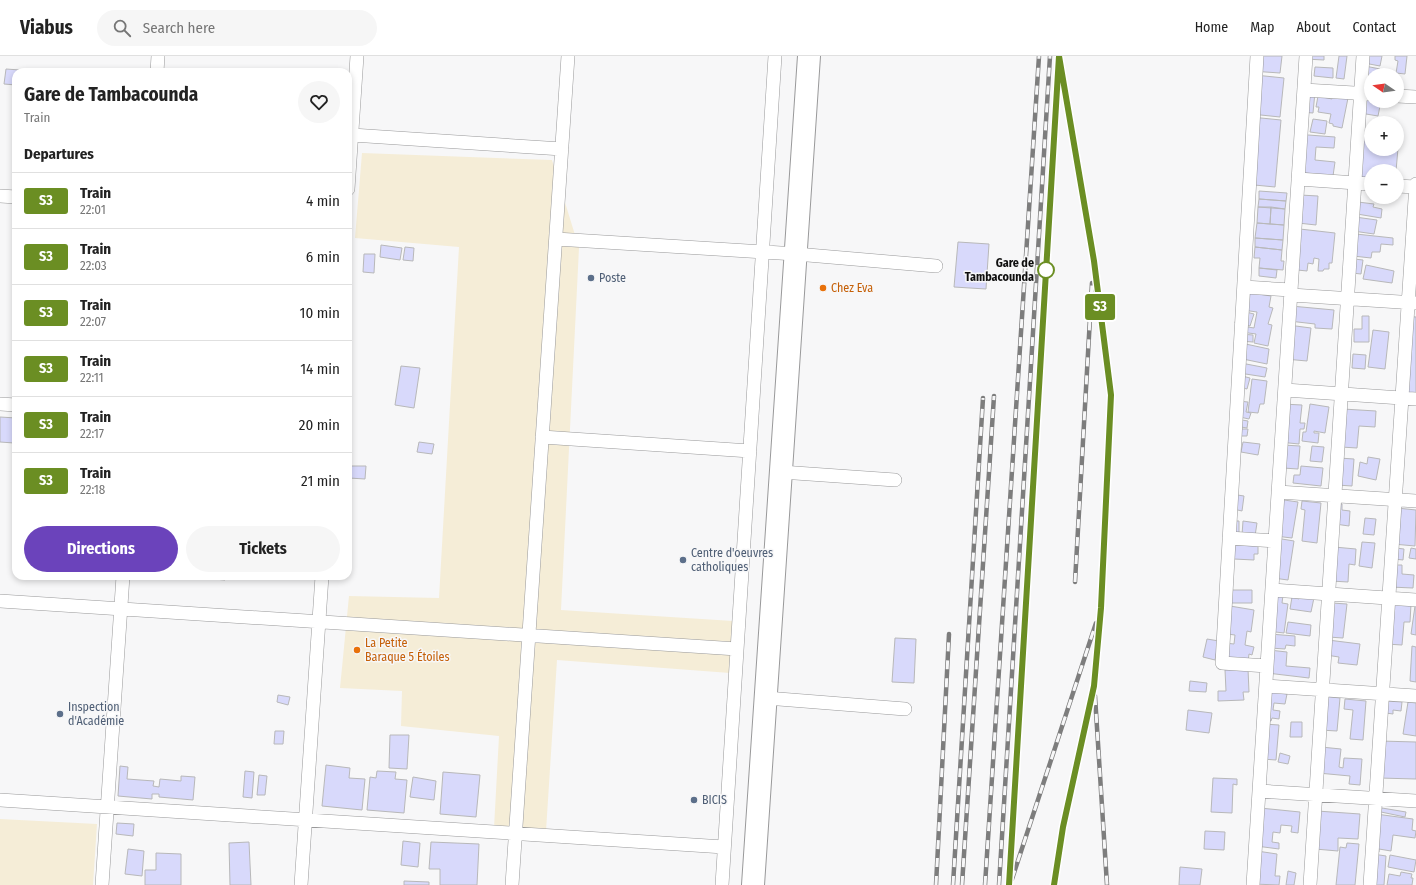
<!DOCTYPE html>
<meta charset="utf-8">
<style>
:root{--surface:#fff;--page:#f6f6f6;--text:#222;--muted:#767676;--line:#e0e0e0;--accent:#6b43bb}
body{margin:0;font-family:"Fira Sans Condensed",sans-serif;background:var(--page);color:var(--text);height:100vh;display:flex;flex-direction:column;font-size:15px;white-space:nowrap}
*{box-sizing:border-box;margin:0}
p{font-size:13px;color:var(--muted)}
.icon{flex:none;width:22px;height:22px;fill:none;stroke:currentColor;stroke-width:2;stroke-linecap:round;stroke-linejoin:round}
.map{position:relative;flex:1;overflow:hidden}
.panel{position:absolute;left:12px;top:12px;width:340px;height:512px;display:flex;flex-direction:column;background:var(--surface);border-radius:12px;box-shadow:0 2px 6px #0003}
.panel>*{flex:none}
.badge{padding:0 8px;border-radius:3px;font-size:14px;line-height:26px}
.needle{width:26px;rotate:283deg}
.controls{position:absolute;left:1364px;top:12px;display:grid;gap:8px}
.controls a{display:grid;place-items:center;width:40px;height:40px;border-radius:50%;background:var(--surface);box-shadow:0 2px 6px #0003;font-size:20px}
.map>.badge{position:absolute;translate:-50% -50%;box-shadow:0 0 0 2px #fff}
h2{padding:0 12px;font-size:15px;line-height:36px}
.round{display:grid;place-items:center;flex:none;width:42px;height:42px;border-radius:21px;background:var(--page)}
.overview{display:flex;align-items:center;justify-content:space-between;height:68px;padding:0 12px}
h1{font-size:19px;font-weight:700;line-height:30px}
.button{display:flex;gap:8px;margin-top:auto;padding:8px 12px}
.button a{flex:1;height:46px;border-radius:24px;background:var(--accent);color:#fff;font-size:16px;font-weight:700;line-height:46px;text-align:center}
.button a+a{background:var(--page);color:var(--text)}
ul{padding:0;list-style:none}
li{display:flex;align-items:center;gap:12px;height:56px;padding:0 12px;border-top:1px solid var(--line)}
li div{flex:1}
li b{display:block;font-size:15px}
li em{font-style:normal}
li .badge{min-width:44px;font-weight:700;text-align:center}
header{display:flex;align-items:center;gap:24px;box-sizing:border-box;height:56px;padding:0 20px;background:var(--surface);border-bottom:1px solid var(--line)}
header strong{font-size:19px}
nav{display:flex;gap:22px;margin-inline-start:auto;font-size:14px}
.search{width:280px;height:36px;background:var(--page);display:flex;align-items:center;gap:10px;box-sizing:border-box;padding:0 14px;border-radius:22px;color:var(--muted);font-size:15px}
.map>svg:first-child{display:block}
.commercial{fill:#f5edd7}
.building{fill:#d8d9fb;stroke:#b8b8b9}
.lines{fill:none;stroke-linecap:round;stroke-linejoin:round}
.street-casing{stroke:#99999a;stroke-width:14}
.highway-casing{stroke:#99999a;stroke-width:24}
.street{stroke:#fff;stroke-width:13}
.highway{stroke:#fff;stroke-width:22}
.rail-casing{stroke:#7d7d7d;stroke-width:4.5}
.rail{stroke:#f7f7f8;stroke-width:3;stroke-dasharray:9;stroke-linecap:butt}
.line-casing{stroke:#fff;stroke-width:9}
.line{stroke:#6b8e23;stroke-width:6}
.stop-dot{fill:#fff;stroke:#6b8e23;stroke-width:2}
.service-dot{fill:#5c6f8a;stroke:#f7f7f8;stroke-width:1.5}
.food-dot{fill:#e8710a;stroke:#f7f7f8;stroke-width:1.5}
.labels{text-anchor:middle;stroke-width:3;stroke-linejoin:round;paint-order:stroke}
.stop-label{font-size:12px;font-weight:bold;fill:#0f0f0f;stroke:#f7f7f8;text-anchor:end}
.service-label{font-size:12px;fill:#4e5e75;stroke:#f7f7f8;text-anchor:start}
.food-label{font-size:12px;fill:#c56008;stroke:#f7f7f8;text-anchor:start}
</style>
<header>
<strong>Viabus</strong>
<div class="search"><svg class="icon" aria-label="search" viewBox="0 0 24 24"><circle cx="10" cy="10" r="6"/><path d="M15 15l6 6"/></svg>Search here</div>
<nav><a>Home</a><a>Map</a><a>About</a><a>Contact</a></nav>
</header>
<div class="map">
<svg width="1416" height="829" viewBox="0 0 1416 829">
<rect width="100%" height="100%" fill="#f7f7f8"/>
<path class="commercial" d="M362 97 552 104 579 192 561 554 733 565 730 617 557 604 546 775 494 772 499 680 401 670 402 635 340 632 349 540 439 542 459 191 355 182Z
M0 763 97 768 93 829H0Z"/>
<path class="building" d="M1253 0H1282L1280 17 1251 15Z
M1305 0H1324V4L1305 3Z
M1339 0H1347L1344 23 1336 22Z
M1365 0H1382L1380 10 1364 7Z
M1395 0H1407L1405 18 1396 17 1398 5 1395 4Z
M1365 10 1380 13 1379 19H1371V25L1363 23Z
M1315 11 1333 12V22L1314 20Z
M6 13 20 14V16H16V29L4 28Z
M1255 19 1284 22 1280 61 1251 58Z
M1303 34 1315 36 1313 57 1301 56Z
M1318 40 1332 43V40L1348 42 1342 72 1333 70V68L1329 67 1331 58 1318 56 1319 51H1316Z
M1363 42 1371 43V45H1381L1378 60 1360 57Z
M1251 61 1281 64 1275 131 1244 128Z
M1313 63 1327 65 1325 78 1310 76Z
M1295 78 1335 81 1334 92 1316 91 1315 104 1335 106 1333 120 1296 116Z
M1362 78 1371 79V93H1397V81H1399L1396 115H1371V122L1358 121Z
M1259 135 1287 137 1286 145 1259 143Z
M1300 139 1318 140 1316 169 1298 167Z
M1259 143 1286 145 1285 153 1258 151Z
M1358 146 1374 148 1373 151 1382 153 1381 162 1357 158Z
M1258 151H1271L1270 168 1257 167Z
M1271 151 1285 153 1284 169 1270 168Z
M1355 161 1377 164 1374 178 1353 175Z
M1257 167 1284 169 1283 184 1255 182Z
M1291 172 1335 177 1332 207H1329V213H1324L1323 215H1318L1319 203 1314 202 1313 208 1308 207 1307 215 1288 213Z
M1356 178 1393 182V189L1381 188 1380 196H1372L1371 202 1353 200Z
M1255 182 1283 184 1282 194 1255 191Z
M958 186 989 188 986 233 954 231Z
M381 189 402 192 400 204 380 201Z
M405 191 414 192 413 205 403 204Z
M1255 191 1282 194 1281 205H1284L1283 214 1259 212 1260 202H1254Z
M364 198H375L374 217 363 216Z
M1354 203 1363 204 1361 218 1352 217Z
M1366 209 1394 215 1392 227 1363 223Z
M1259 212 1277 214 1276 222 1259 220Z
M1246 236 1271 240 1269 251 1273 252 1268 268 1272 269 1268 290 1254 287 1256 278 1241 276 1242 270 1254 272 1257 256 1243 254Z
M1291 250 1334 254 1332 273 1315 272V268L1289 265Z
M1238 254 1254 258 1250 270 1235 267Z
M1362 260H1369V286H1354V273H1362Z
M1405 260 1416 261V337L1400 336Z
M1288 269 1311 272 1307 305 1285 303Z
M1373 274 1389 276 1385 313 1368 311Z
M1240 278 1253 279V286L1240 285Z
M1241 287 1269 293 1267 308 1238 302Z
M1353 298 1366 299 1365 313 1352 312Z
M1241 307 1267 312 1265 321 1239 317Z
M401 310 420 312 414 352 395 349Z
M1238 319 1250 322 1247 333 1235 330Z
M1252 323 1267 325 1264 348H1260L1258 357 1248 356Z
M1238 345 1248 346 1246 356 1251 357 1249 363 1235 360Z
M1282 348 1302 349 1300 367H1305L1304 373H1300L1299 388 1279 386Z
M1310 348 1329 351 1325 377 1314 375V377H1319L1318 387 1302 385 1303 376H1306Z
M1343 353 1376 355 1375 371 1359 370 1357 392 1341 391Z
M0 361 16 362V379L14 387 0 386Z
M1236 363 1248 365 1247 372 1235 370Z
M1236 373H1248L1247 380H1236Z
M419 386 434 388 432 398 417 396Z
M1243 386 1260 388 1258 399 1241 396Z
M1283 389 1300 390 1298 413 1283 412Z
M1312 390 1324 391 1322 406 1310 405Z
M1368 401 1380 403 1376 424 1358 420 1360 406 1367 408Z
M1339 402 1354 403 1352 430 1337 429Z
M350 410H366L365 423 349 422Z
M1301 410 1323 412 1321 430 1293 427 1294 419H1300Z
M1231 438 1244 440 1242 455 1229 452Z
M1277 443 1298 446 1292 482 1275 480Z
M1302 445 1321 447 1317 487 1302 485 1305 454 1301 453Z
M1337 448H1342V454L1350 455 1349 470 1335 468Z
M1397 452 1416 454 1415 490 1393 488Z
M1365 462 1376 463 1374 479 1363 478Z
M1230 465H1239V479H1230Z
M1243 465 1257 467 1255 480 1242 479Z
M1270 481 1294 485 1288 524 1273 522Z
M1362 486 1375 487 1372 512 1359 510Z
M1235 489 1258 490V498H1254V504L1234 503Z
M1334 491 1356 493 1355 509 1349 508 1348 526 1331 525Z
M1396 492 1404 493 1403 504 1394 503Z
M1411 492 1416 493V503L1409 502Z
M1390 509H1402V518L1414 519 1413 532 1390 531Z
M214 520H226L225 524 214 523Z
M1226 534H1252V547H1226Z
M1300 535 1315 537 1311 556 1290 553 1292 541 1299 543Z
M1273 538 1283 539 1282 547 1288 548 1284 577 1267 575Z
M1332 547 1347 548 1343 582 1328 581Z
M1388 548H1411L1410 566H1404L1402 589 1386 588Z
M1224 549 1254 554 1251 576 1247 575 1245 589 1254 591 1252 599 1249 598 1248 606 1223 603 1225 587 1234 588 1235 579 1227 578Z
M1415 550H1416V579L1411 578Z
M1288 566 1311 569 1310 580 1286 577Z
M1270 578 1295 580V590L1286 589 1285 593 1270 592Z
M895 582 916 583 914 627 892 626Z
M1207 583 1219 585 1215 604 1203 601Z
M1328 584 1360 588 1357 609 1338 607 1339 601 1326 599Z
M1412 590 1416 591V626L1410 625Z
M1269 594 1287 596 1286 610 1310 612 1309 622 1267 617Z
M1248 613 1249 636H1243L1244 644 1218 645V635H1226L1225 614Z
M1190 625 1207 627 1206 636 1189 635Z
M1263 634 1287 638 1285 648 1274 647 1273 654 1280 655 1279 663 1272 662 1271 665 1259 663Z
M278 639 290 641 288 649 277 646Z
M1323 640 1340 642 1337 675 1320 674Z
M1345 643 1366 645 1363 684 1350 683 1353 654 1344 653Z
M1387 645 1402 646 1401 655 1393 654V658L1386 657Z
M1408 646 1416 647V680L1403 678Z
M1188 654 1212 657 1209 677 1186 674Z
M1291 666H1302V681H1290Z
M1264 668 1279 669 1276 704 1262 703Z
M275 675H284L283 688H274Z
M390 679H409L407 713 389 712Z
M1380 685 1416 686V723L1379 722Z
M1321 691 1341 693 1339 711 1343 712 1344 702 1362 703 1360 729 1349 728 1350 720 1318 717Z
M1280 697 1290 700 1288 708 1278 706Z
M326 709 350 712 349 722 365 723 362 754 322 750Z
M120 710 128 711 127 723 154 725 153 730 159 731 160 723 181 725V720L195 721 193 744 159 741V738H152V743L118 740Z
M245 715 254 716 252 742 243 741Z
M377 715 396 716 395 723 407 724 404 757 367 754 370 721 376 722Z
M443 716 480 719 476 761 440 758Z
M259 719 267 720 265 739H257Z
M413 721 436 725 434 744 410 741Z
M1213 722 1237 723V729L1233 728 1232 757 1211 756Z
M1260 752 1300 756 1298 777 1291 776 1292 770 1281 769 1280 777 1273 776 1272 786 1279 787V793L1256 790Z
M1382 752 1406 756 1405 761 1381 756Z
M1317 755 1360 758 1358 783 1338 782V795L1315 793Z
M1376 758 1413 763 1412 774 1416 775 1415 782 1393 779 1391 795 1379 793V796H1371Z
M117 767 134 768 133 780 116 778Z
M1205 775 1225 776 1224 794 1204 793Z
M403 785 420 787 418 811 401 809Z
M249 786 251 829H230L229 787Z
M431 786 479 788 477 829H440V813H429Z
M1347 787 1359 788 1355 829H1336L1340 791 1346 792Z
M128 793 144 795 142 820 125 818Z
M1257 795 1277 798 1275 820H1280L1279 829 1253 828Z
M156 797 181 798V829H145V814H156Z
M1373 798 1386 800 1384 829H1369Z
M1390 799 1416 804 1414 816 1388 811Z
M1180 811 1202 813 1200 829H1179Z
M1288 815 1296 817 1294 829H1286Z
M1401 816 1412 818 1411 822H1413L1412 829H1387L1389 818 1400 820Z
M404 825 429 826V829H404Z"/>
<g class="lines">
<g class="street-casing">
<path id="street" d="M1257 0 1222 607 1267 610
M157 16 158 0
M1304 34 1371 38
M1397 40 1416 41
M352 79 562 93
M1298 123 1371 128
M1397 130 1416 131
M348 133 357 0
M0 140 16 141
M556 183 796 198 936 210
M1244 231 1291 234
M1291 239 1416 247
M1285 334 1416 343
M0 348 16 349
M542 381 750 395
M781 416 895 424
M1278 436 1416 445
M1229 482 1275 485
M1272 534 1416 544
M0 545 737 593
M1266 630 1416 640
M766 642 905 653
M1259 735 1416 745
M0 744 724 791
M102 829 123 520
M301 829 322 520
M512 829 568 0
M722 829 775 0
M1253 829 1306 0
M1310 829 1363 0
M1370 829 1416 128"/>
</g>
<g class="highway-casing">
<path id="highway" d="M753 829 809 0"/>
</g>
<use href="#street" class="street"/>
<use href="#highway" class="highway"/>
<g class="rail-casing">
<path id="rail" d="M1075 526 1092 227
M1095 640 1107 829
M1012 823 1096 567
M936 829 949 578
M953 829 983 342
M962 829 994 340
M985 829 1039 0
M999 829 1050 0
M1009 829 1058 16
M1054 829 1063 771 1094 630 1101 552 1111 339 1094 205 1059 0"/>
</g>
<use href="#rail" class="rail"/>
</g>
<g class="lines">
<g class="line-casing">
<path id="line" d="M1009 829 1059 0 1094 205 1111 339 1101 552 1094 630 1063 771 1054 829"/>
</g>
<use href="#line" class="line"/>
</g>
<circle class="stop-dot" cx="1046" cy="214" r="8"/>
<g class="service-dot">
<circle cx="591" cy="222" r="4"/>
<circle cx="683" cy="504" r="4"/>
<circle cx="60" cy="658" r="4"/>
<circle cx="694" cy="744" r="4"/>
</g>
<g class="food-dot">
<circle cx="823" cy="232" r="4"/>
<circle cx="357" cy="594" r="4"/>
</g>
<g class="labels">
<g class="stop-label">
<text x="1034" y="211">Gare de<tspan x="1034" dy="14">Tambacounda</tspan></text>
</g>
<g class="service-label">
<text x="599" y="226">Poste</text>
<text x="691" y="501">Centre d'oeuvres<tspan x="691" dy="14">catholiques</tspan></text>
<text x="68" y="655">Inspection<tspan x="68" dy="14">d'Académie</tspan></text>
<text x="702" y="748">BICIS</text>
</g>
<g class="food-label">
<text x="831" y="236">Chez Eva</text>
<text x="365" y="591">La Petite<tspan x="365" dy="14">Baraque 5 Étoiles</tspan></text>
</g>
</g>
</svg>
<div class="controls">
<a><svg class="needle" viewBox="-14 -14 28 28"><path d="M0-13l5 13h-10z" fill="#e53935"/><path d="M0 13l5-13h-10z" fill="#767676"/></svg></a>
<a>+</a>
<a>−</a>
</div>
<b class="badge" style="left:1100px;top:251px;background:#6b8e23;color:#fff">S3</b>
<section class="panel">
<div class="overview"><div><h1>Gare de Tambacounda</h1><p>Train</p></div><a class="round"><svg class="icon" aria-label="heart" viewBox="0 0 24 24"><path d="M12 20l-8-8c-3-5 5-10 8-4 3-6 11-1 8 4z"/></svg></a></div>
<h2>Departures</h2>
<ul>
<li><span class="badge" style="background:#6b8e23;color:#fff">S3</span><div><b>Train</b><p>22:01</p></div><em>4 min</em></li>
<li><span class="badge" style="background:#6b8e23;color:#fff">S3</span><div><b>Train</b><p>22:03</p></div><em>6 min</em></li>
<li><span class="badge" style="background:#6b8e23;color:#fff">S3</span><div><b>Train</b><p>22:07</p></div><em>10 min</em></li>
<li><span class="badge" style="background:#6b8e23;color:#fff">S3</span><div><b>Train</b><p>22:11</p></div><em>14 min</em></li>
<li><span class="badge" style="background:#6b8e23;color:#fff">S3</span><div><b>Train</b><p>22:17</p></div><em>20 min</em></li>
<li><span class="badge" style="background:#6b8e23;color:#fff">S3</span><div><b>Train</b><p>22:18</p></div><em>21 min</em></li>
</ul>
<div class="button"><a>Directions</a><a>Tickets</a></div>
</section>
</div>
